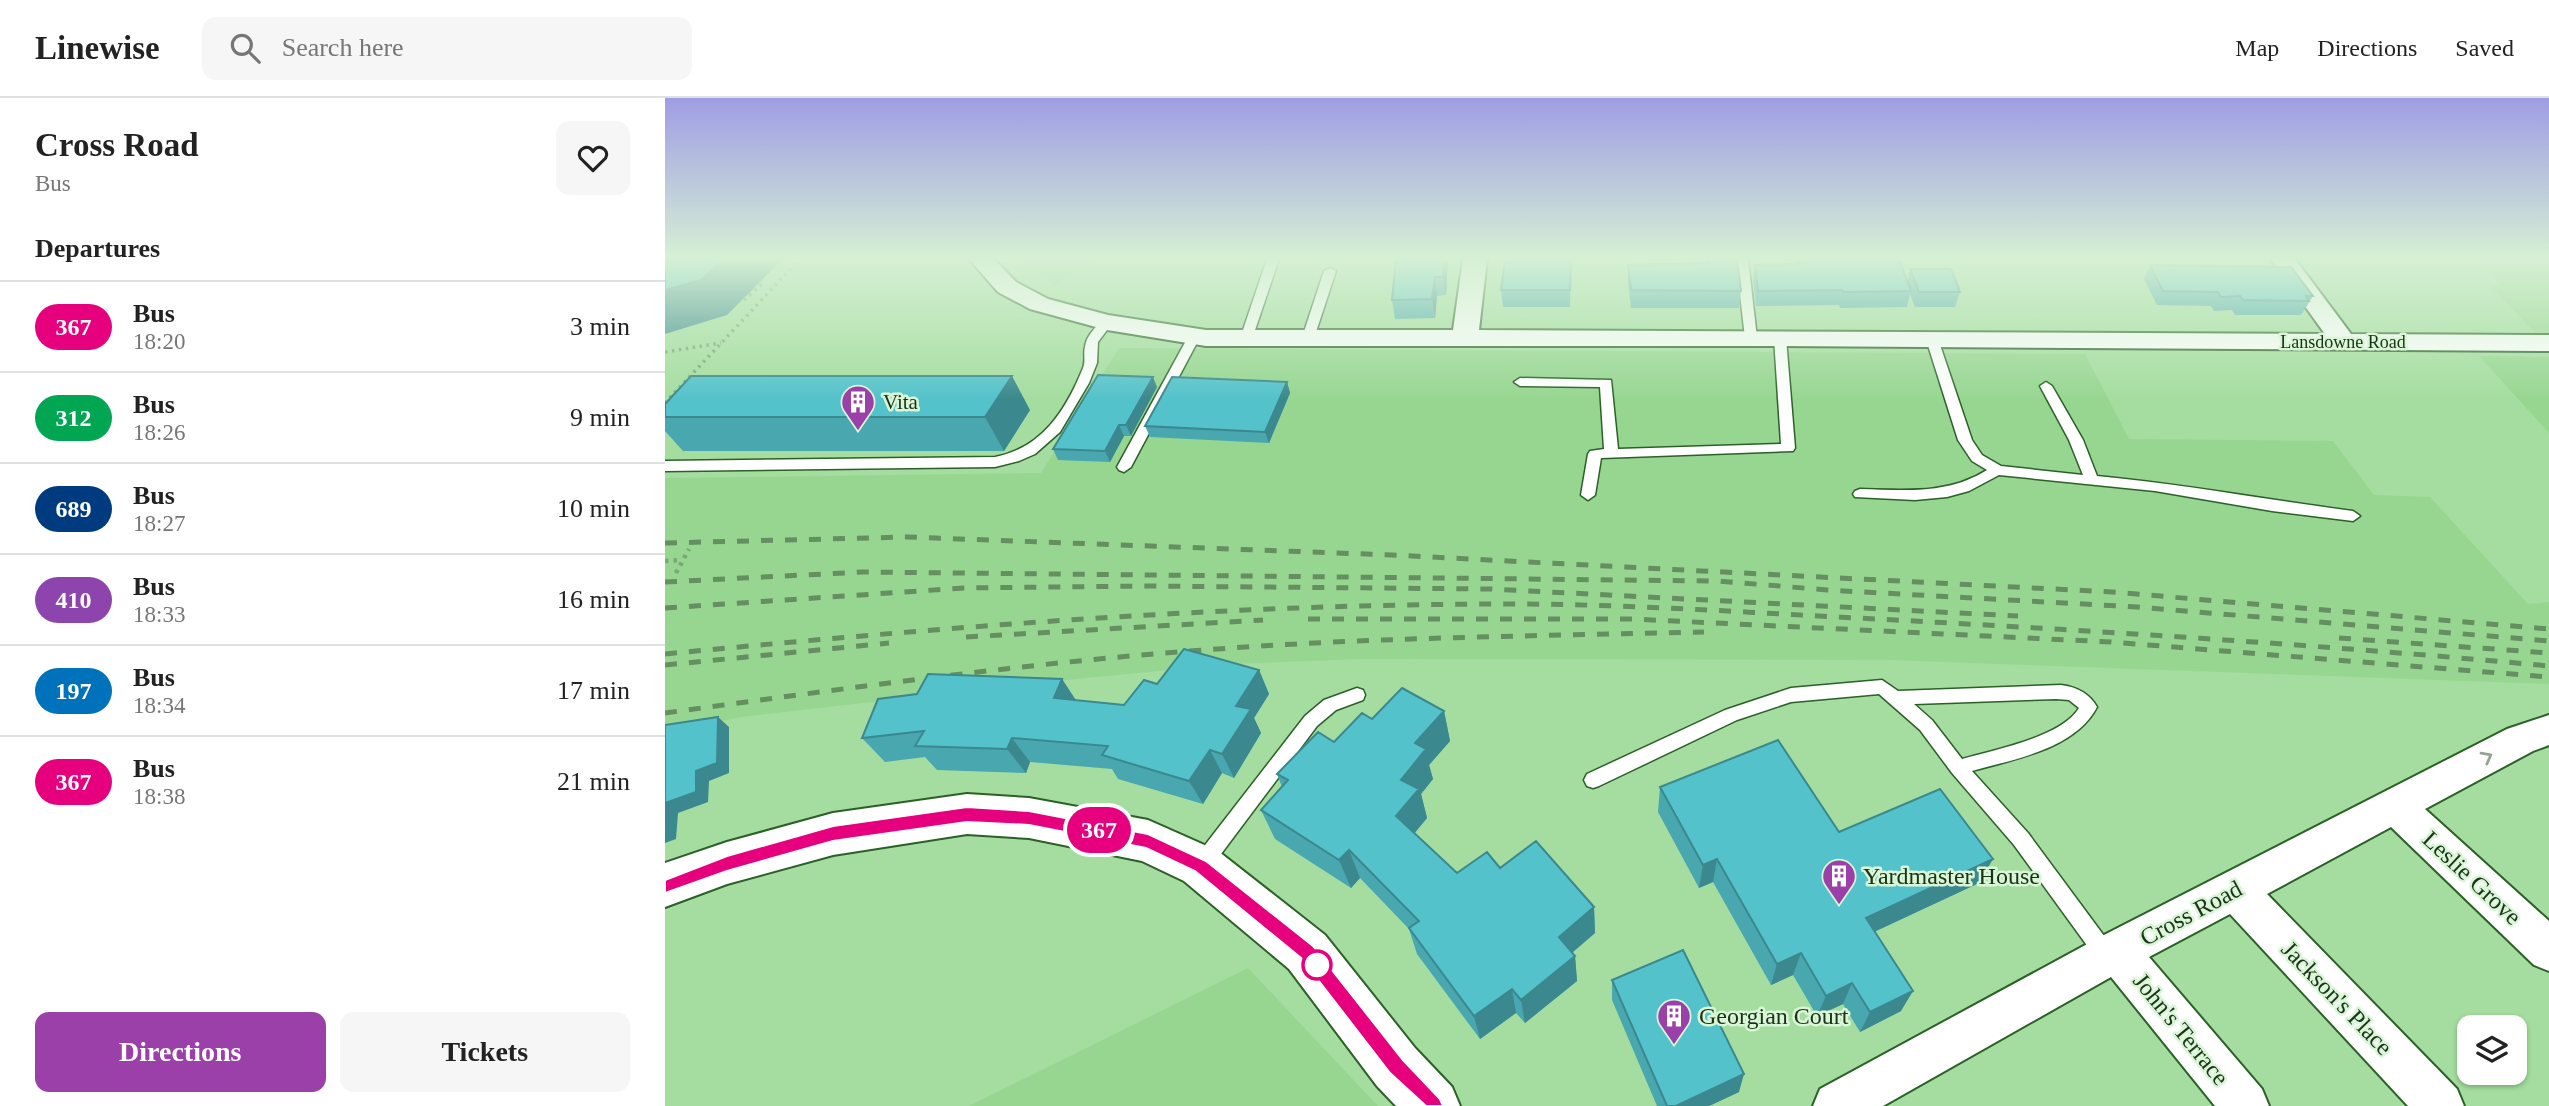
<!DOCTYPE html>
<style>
:root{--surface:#fff;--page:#f6f6f6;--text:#222;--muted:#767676;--line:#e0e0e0;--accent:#9b3fa9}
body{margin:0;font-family:Georgia,serif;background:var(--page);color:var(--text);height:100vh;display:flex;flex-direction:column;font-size:26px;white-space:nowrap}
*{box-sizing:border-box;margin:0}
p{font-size:23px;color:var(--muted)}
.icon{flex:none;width:38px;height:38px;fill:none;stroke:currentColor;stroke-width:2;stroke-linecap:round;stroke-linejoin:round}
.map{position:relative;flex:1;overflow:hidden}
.details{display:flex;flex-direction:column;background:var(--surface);width:665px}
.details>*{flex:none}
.badge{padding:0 14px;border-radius:23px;font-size:24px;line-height:46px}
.fabs{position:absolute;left:1792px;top:917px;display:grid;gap:14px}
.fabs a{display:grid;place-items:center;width:70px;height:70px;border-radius:14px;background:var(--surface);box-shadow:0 2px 5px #0004;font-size:35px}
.map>.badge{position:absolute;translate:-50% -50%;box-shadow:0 0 0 4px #fff}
h2{padding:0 35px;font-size:26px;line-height:63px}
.round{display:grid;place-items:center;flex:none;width:74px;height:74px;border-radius:14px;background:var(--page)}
.summary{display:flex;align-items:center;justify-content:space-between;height:119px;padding:0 35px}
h1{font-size:33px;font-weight:600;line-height:52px}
.primary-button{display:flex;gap:14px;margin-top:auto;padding:14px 35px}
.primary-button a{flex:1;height:80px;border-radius:14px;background:var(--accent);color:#fff;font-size:28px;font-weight:600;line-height:80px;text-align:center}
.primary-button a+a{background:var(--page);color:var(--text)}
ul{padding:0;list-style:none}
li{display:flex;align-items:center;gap:21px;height:91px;padding:0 35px;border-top:2px solid var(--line)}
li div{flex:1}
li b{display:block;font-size:26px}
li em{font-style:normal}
li .badge{min-width:77px;font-weight:700;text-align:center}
header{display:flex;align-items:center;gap:42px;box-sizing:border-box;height:98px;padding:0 35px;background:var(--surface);border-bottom:2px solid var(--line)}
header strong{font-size:33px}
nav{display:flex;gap:38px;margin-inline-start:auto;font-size:24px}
.search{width:490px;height:63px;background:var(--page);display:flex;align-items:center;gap:18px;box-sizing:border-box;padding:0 24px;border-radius:14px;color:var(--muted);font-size:26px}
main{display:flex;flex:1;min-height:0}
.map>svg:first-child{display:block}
.built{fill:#97d691}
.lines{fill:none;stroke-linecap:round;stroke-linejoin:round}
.service-casing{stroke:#2b6027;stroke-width:3}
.minor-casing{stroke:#2b6027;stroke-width:4}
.tertiary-casing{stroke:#2b6027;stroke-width:4}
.path-far1{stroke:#79a775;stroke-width:3.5;stroke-dasharray:2.5 4.5;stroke-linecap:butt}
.path{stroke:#79a775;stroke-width:4.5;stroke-dasharray:3.5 5;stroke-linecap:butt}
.service{fill:#fff;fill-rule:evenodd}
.minor{fill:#fff;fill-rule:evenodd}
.tertiary{fill:#fff;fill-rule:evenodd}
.rail{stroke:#658e61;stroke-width:5;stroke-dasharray:12 12;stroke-linecap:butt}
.wall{fill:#48a7af}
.shaded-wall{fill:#3b888e}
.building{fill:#54c2cb;stroke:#3b888e;stroke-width:2}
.oneway{stroke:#98a398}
.line{fill:#e6007e;stroke:#fff;stroke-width:2}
.stop-dot{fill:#fff;stroke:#e6007e;stroke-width:3.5}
.labels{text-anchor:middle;stroke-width:5;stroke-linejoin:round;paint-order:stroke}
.far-street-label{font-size:18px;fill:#1b3219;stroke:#d9f6d6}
.poi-label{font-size:21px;fill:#1b3219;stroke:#d9f6d6;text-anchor:start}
.near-poi-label{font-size:24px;fill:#1b3219;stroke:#d9f6d6;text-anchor:start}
.near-street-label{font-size:24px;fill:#1b3219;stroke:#d9f6d6}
</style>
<header>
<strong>Linewise</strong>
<div class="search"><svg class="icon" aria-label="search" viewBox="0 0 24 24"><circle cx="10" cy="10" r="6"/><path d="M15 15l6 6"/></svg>Search here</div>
<nav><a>Map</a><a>Directions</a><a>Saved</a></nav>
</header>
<main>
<section class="details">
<div class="summary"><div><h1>Cross Road</h1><p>Bus</p></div><a class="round"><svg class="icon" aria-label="heart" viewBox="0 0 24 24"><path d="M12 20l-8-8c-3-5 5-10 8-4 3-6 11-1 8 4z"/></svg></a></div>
<h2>Departures</h2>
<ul>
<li><span class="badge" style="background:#e6007e;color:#fff">367</span><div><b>Bus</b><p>18:20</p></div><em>3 min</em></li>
<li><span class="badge" style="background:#00a651;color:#fff">312</span><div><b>Bus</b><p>18:26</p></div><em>9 min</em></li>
<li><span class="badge" style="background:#003b80;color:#fff">689</span><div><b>Bus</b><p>18:27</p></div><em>10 min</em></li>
<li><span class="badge" style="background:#8e44ad;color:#fff">410</span><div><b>Bus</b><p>18:33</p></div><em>16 min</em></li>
<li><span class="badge" style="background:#0072bc;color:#fff">197</span><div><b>Bus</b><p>18:34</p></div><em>17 min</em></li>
<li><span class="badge" style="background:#e6007e;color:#fff">367</span><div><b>Bus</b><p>18:38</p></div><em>21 min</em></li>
</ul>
<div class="primary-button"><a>Directions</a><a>Tickets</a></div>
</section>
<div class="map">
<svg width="1884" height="1008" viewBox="0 0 1884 1008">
<rect width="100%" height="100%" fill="#a4dd9f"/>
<path class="built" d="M359 161H436L389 188Z
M1816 166 1884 167V249L1824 187H1836Z
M454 250 1420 256 1464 341 1668 343 1709 397 1765 399 1863 506 1884 504V586L1224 562 698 561 568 566 411 581 76 619 0 634V380L376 375Z
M1814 258 1884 259V335Z
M583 870 713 1008H304Z"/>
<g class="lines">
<g class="service-casing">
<path id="service" d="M602 161H614L587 241 581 245 577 244 575 241Z
M1071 161H1083L1092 240 1086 244 1080 240Z
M665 170 671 173 649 240 647 243H639L637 240 659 173Z
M442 220 448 224 433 244 432 265 424 285 395 334 370 356 354 363 330 369 0 373V363L330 359C377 350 401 312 418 270 421 263 418 256 420 249 421 238 431 229 438 221Z
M529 235 535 239 466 369 459 374 454 372 452 369 523 239Z
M1115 236 1121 240 1130 350 1128 353 936 360 930 397 923 402 916 397 923 356 925 353 939 351 935 289 855 288 849 284 855 280 946 282 953 351 1116 346 1109 240Z
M1267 237 1273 241 1307 342 1317 357 1336 368 1418 377 1404 342 1375 288 1381 284 1387 288 1418 342 1432 378C1518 386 1603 402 1688 413L1695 418 1688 423 1607 413 1490 393 1334 377 1304 393 1282 399 1250 402 1190 399 1188 396 1190 393 1195 391C1240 392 1282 397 1322 372L1307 363 1293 342 1261 241Z
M1217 582 1233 593 1396 587C1412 589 1424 595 1432 609 1410 651 1350 661 1307 673L1363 735 1448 850 1451 857 1448 864 1441 867 1434 864 1349 747 1287 675 1255 632 1214 596 1126 604 1072 622 934 688 928 690 922 688 919 682 922 676 1060 612 1126 590ZM1391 601 1404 602 1414 610C1397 639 1328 652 1297 661L1267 622 1249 606Z
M692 590 698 592 700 597 698 602 671 612 652 628 544 772 537 775 530 772 527 766 530 760 640 618 659 602Z"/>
</g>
<g class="minor-casing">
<path id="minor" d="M304 161H329L351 184 383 201 443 217 541 232H788L798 161H822L814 232 1660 236 1606 161H1630L1686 236 1884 237V253L1115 248H541L442 232 365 211 333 194Z
M1884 617V647L1868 653 1760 711 1884 823V873L1869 867 1726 729 1602 796 1792 991 1799 1008H1743L1565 816 1484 859 1597 991 1604 1008H1550L1446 879 1218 1008H1148L1155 991 1437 838 1842 631Z"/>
</g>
<g class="tertiary-casing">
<path id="tertiary" d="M302 696 364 700 483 722 553 753 660 837 750 950 787 989 795 1008H731L712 988 624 871 519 783 477 763 364 740 302 736 168 757 62 786 0 809V765L62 744 168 715Z"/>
</g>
<path class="path-far1" d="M79 202 97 186
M0 254 56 245
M0 305 135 161"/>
<path class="path" d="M0 463 17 462
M11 475 24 451"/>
<use href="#service" class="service"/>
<use href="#minor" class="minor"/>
<use href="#tertiary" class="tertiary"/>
<path class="rail" d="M0 445 242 439 727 457 1447 494 1884 531
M0 484 198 474 1054 483 1162 492 1472 509 1884 543
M0 510 299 490 479 488 826 491 1353 518
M643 521H967L1446 544 1884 579
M301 539 598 522
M1674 540 1884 555
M0 556C280 529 561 506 843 506 966 506 1089 515 1212 521 1436 533 1660 547 1884 568
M0 567 224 545
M0 615C184 590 367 564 552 551 714 539 877 538 1039 534"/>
</g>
<path class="wall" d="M783 161 781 197 772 198 770 220 730 221 727 202Z
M840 161H906L905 209H838L836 192Z
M1043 161H1072L1076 193 1074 210H966L963 184V167L1042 165Z
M1132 161H1234L1242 184 1245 171 1295 194 1290 209H1250L1245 196 1242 209 1175 210 1174 207 1091 208 1088 182 1090 167 1132 166Z
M1485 167 1648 198 1636 217H1570L1567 212 1549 213 1546 208 1492 207 1479 181Z
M622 284 625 295 604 345 485 339 480 328Z
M492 289 466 338H459L445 364 393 362 388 351Z
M365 312 339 353H18L0 333V319Z
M594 572 604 596 589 620 596 635 569 680 557 675 538 706 453 681 447 671 365 664 361 675 272 672 260 659 220 664 197 640 397 581 411 602 459 607 492 586Z
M779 613 785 643 764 667 768 681 756 696 762 720 749 735 792 775 835 770 929 809 930 835 907 855 910 858 912 883 860 925 851 915 815 941 752 856 744 831 695 780 686 790 610 741 596 712 617 689 612 676 707 621Z
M995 689 1174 734 1314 785 1210 833 1236 913 1195 934 1178 906 1152 918 1128 877 1106 887 1048 784 1034 790 993 714Z
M947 882 1074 994 1044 1008H992L947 902Z"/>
<path class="shaded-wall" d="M58 161H118L62 217 0 236V192Z
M779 161H783L781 197 778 179Z
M770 179 772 198 770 220 767 201Z
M347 278 365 312 339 353 320 319Z
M488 279 492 289 466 338 461 327Z
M622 284 625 295 604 345 600 334Z
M454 327 459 338 445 364 440 353Z
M594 572 604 596 589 620 596 635 569 680 557 656 571 608Z
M397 581 413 606 389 600Z
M779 613 785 643 764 667 768 681 756 696 762 720 740 747 731 718 736 682 750 645Z
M53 619 64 629V675L44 683 43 704 13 715 11 741 0 745V705Z
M347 640 365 664 361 675 342 651Z
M545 652 557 675 538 706 524 683Z
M684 752 695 780 686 790 674 762Z
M1052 761 1048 784 1034 790 1038 767Z
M1328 761 1314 785 1192 842 1201 820Z
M929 809 930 835 896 864 894 839Z
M1136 855 1128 877 1106 887 1112 866Z
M910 858 912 883 860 925 856 902Z
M1187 885 1178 906 1152 918 1161 898Z
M847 891 851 915 815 941 809 918Z
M1248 893 1236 913 1195 934 1205 914Z
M1079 976 1074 994 1044 1008H1011Z"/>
<path class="building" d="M0 161H58L36 182 0 192Z
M731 161H779L778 179H770L767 201 727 202Z
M840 161H906L905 192H836Z
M1043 161H1072L1076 193 966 192 963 167 1044 165Z
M1134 161H1234L1246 193 1178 194 1177 192 1093 193 1090 167 1135 166Z
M1485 167 1626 169 1648 198H1641L1644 203 1578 202 1575 198 1556 199 1553 194 1498 193Z
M1245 171H1286L1295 194H1254Z
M433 277 488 279 461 327H454L440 353 388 351Z
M26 278H347L320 319H0V306Z
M507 279 622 284 600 334 480 328Z
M519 551 594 572 571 608 586 611 557 656 545 652 524 683 437 657 443 648 347 640 342 651 250 648 259 633 197 640 213 601 252 596 263 576 397 581 389 600 459 607 479 582 492 586Z
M737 590 779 613 750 645 761 651 736 682 754 691 731 718 792 775 822 754 835 770 871 743 929 809 894 839 910 858 856 902 847 891 809 918 744 830 754 823 684 752 674 762 596 712 623 682 612 676 653 634 669 644 697 615 707 621Z
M53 619 52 665 31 673V694L0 705V706V627Z
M1113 642 1174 734 1275 691 1328 761 1201 820 1248 893 1205 914 1187 885 1161 898 1136 855 1112 866 1052 761 1038 767 995 689Z
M1018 852 1079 976 1011 1008H1002L947 882Z"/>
<defs><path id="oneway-chevron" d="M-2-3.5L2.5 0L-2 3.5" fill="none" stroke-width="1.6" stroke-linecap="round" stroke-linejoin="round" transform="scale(1.75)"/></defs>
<use class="oneway" href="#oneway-chevron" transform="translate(1822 659) rotate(-28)"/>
<linearGradient id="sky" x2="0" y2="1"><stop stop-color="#9f9de4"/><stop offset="0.53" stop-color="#d6f0d4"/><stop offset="1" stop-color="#d6f0d4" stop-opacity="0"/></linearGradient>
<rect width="1884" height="302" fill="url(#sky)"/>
<path class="line" d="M302 709 364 713 483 736 541 763 648 848 738 962 775 1001 778 1008H761L725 975 636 860 530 773 481 750 364 727 302 724 168 743 62 773 0 795V782L62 758 168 728Z"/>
<defs>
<g id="building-pin" transform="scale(1.75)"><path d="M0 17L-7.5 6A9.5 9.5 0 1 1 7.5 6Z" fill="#9b3fa9" stroke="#d9f6d6"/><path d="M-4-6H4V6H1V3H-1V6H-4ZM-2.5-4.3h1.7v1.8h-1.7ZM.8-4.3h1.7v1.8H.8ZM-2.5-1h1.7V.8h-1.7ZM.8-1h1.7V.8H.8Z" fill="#fff"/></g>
</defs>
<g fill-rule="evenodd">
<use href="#building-pin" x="193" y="304"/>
<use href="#building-pin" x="1174" y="778"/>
<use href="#building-pin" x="1009" y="918"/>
</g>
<circle class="stop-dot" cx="652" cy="867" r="14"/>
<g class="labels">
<g class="far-street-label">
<text x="1678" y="250">Lansdowne Road</text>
</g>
<g class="poi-label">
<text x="218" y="311">Vita</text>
</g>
<g class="near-poi-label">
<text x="1198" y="786">Yardmaster House</text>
<text x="1034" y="926">Georgian Court</text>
</g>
<g class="near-street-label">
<text transform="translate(1807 780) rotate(43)" y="8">Leslie Grove</text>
<text transform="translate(1526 815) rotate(-28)" y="8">Cross Road</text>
<text transform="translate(1672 900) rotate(46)" y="8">Jackson's Place</text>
<text transform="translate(1516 931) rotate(51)" y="8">John's Terrace</text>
</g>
</g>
</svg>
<div class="fabs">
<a><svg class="icon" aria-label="layers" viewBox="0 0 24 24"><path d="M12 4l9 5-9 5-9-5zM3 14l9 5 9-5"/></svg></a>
</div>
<b class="badge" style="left:434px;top:732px;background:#e6007e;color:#fff">367</b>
</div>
</main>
